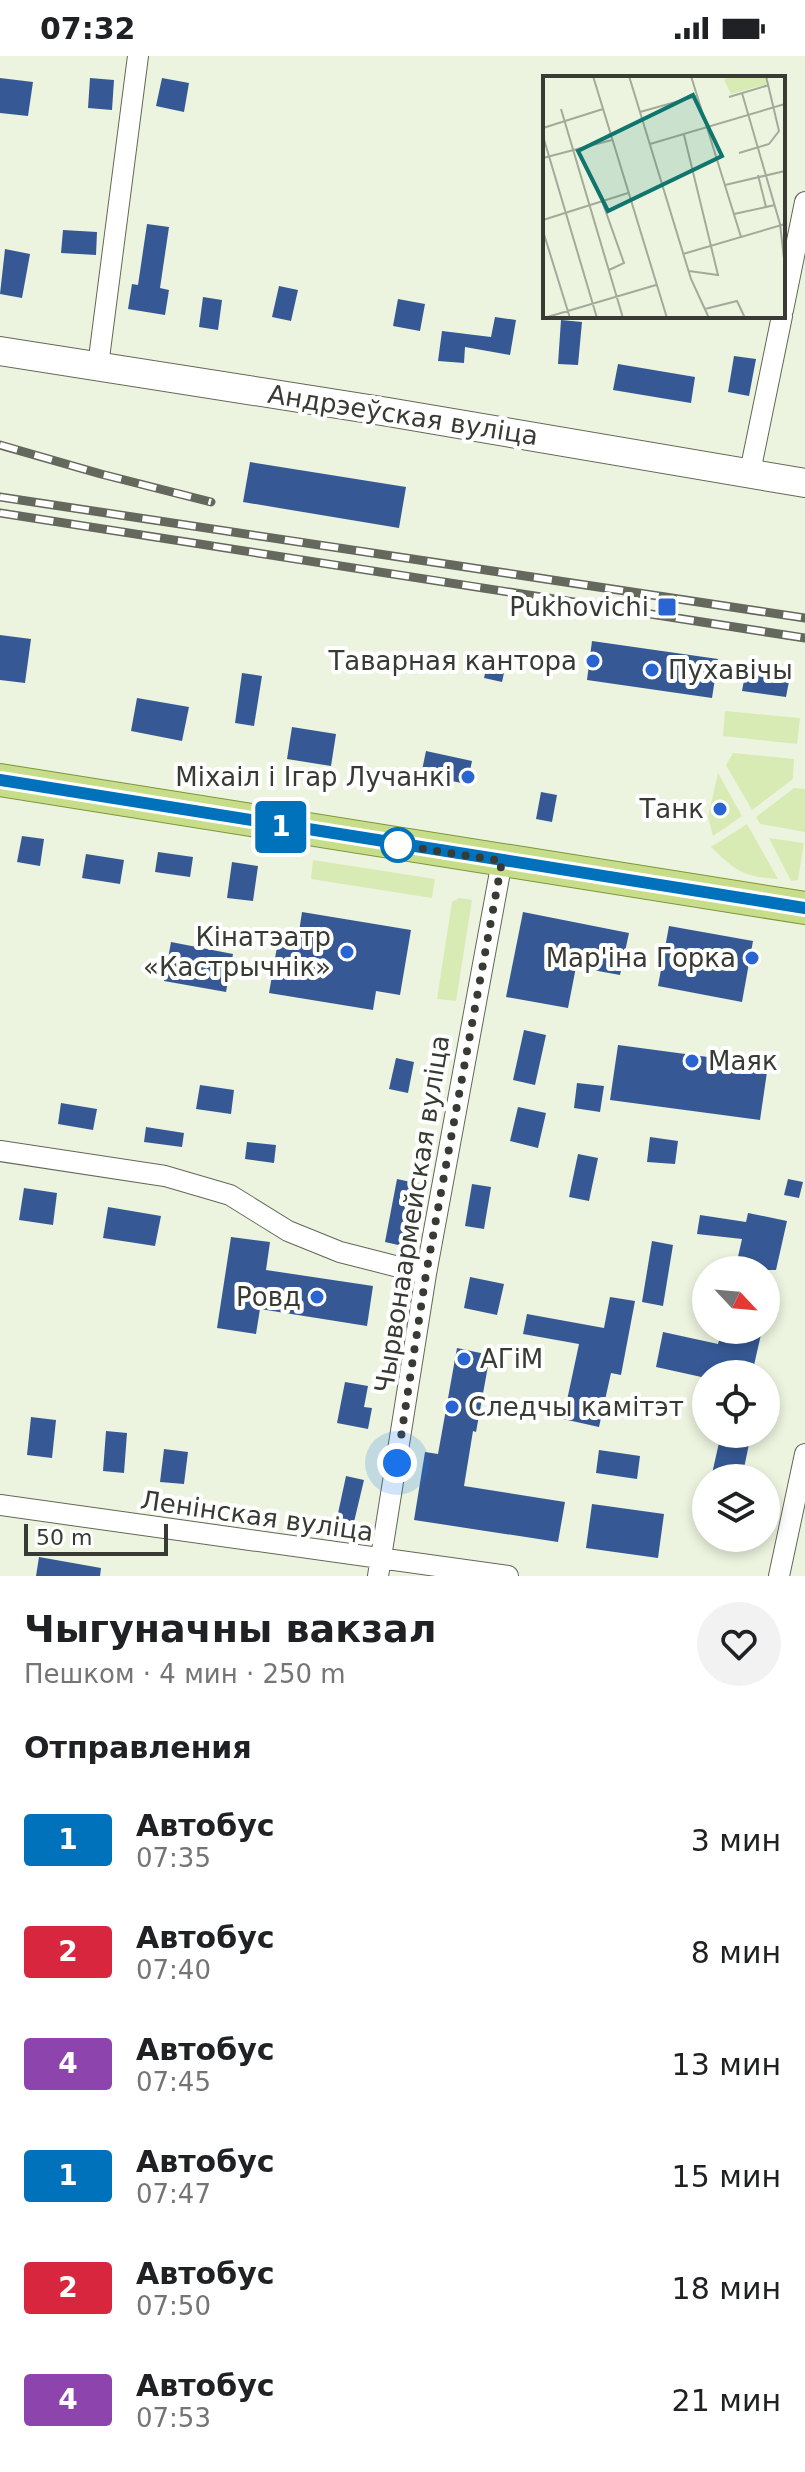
<!DOCTYPE html>
<html lang="ru">
<meta charset="utf-8">
<style>
:root{--surface:#fff;--page:#f2f2f2;--text:#202124;--muted:#757577}
body{margin:0;font-family:"DejaVu Sans",sans-serif;background:var(--page);color:var(--text);height:100vh;display:flex;flex-direction:column;font-size:30px;white-space:nowrap}
*{box-sizing:border-box;margin:0}
p{font-size:26px;color:var(--muted)}
.icon{flex:none;width:44px;height:44px;fill:none;stroke:currentColor;stroke-width:2;stroke-linecap:round;stroke-linejoin:round}
.map{position:relative;height:1520px;overflow:hidden}
.sheet{display:flex;flex-direction:column;background:var(--surface);flex:1}
.sheet>*{flex:none}
.badge{padding:0 16px;border-radius:6px;font-size:28px;line-height:52px}
.needle{width:52px;rotate:116deg}
.fabs{position:absolute;left:692px;top:1200px;display:grid;gap:16px}
.fabs a{display:grid;place-items:center;width:88px;height:88px;border-radius:50%;background:var(--surface);box-shadow:0 4px 12px #0003;font-size:40px}
.scale{position:absolute;left:24px;bottom:20px;width:144px;box-sizing:border-box;padding-left:8px;border:4px solid #383b33;border-top:0;font-size:22px;line-height:28px;white-space:nowrap;color:#383b33;-webkit-text-stroke:6px #fff;paint-order:stroke}
.you{position:absolute;width:40px;height:40px;margin:-20px;border:6px solid #fff;border-radius:50%;background:#1a73e8;box-shadow:0 0 0 12px #1a73e833}
.map>.badge{position:absolute;translate:-50% -50%;box-shadow:0 0 0 4px #fff}
h2{padding:0 24px;font-size:30px;line-height:72px}
.round{display:grid;place-items:center;flex:none;width:84px;height:84px;border-radius:42px;background:var(--page)}
.head{display:flex;align-items:center;justify-content:space-between;height:136px;padding:0 24px}
h1{font-size:38px;font-weight:800;line-height:60px}
ul{padding:0;list-style:none}
li{display:flex;align-items:center;gap:24px;height:112px;padding:0 24px}
li div{flex:1}
li b{display:block;font-size:30px}
li em{font-style:normal}
li .badge{min-width:88px;font-weight:700;text-align:center}
.status{display:flex;justify-content:space-between;align-items:center;height:56px;padding:0 40px;background:var(--surface);direction:ltr}
.status svg{height:22px;fill:currentColor}
.map>svg:first-child{display:block}
.green{fill:#d8ebb4}
.building{fill:#365995}
.lines{fill:none;stroke-linecap:round;stroke-linejoin:round}
.street-casing{stroke:#626856;stroke-width:22}
.secondary-casing{stroke:#626856;stroke-width:30}
.primary-casing{stroke:#7c9638;stroke-width:34}
.street{stroke:#fff;stroke-width:20}
.secondary{stroke:#fff;stroke-width:28}
.primary{stroke:#c7dd89;stroke-width:32}
.rail-casing{stroke:#64685d;stroke-width:9}
.rail{stroke:#fff;stroke-width:6;stroke-dasharray:18;stroke-linecap:butt}
.line-casing{stroke:#fff;stroke-width:18}
.line{stroke:#0072bc;stroke-width:12}
.walk{stroke:#383b33;stroke-width:8;stroke-dasharray:0 14.4}
.poi-dot{fill:#2965d2;stroke:#fff;stroke-width:3}
.stop-dot{fill:#fff;stroke:#0072bc;stroke-width:4}
.labels{text-anchor:middle;stroke-width:8;stroke-linejoin:round;paint-order:stroke}
.street-label{font-size:26px;fill:#383b33;stroke:#fff}
.poi-label{font-size:26px;fill:#383b33;stroke:#fff;text-anchor:end}
.inset-road{fill:none;stroke:#a4aa9a;stroke-width:2}
.view{fill:#0f766e;fill-opacity:0.15;stroke:#0f766e;stroke-width:4}
.inset-edge{fill:none;stroke:#383b33;stroke-width:4}
</style>
<div class="status"><b>07:32</b><svg viewBox="0 0 49 12"><path d="M0 12V9h3v3zM5 12V6h3v6zM10 12V3h3v9zM15 12V0h3v12zM26 1h20v11H26zM47 4h2v5h-2z"/></svg></div>
<div class="map">
<svg width="805" height="1520" viewBox="0 0 805 1520">
<rect width="100%" height="100%" fill="#ecf4df"/>
<path class="green" d="M725 655 800 662 797 688 723 680Z
M733 697 794 703 793 723 752 754 726 709Z
M718 717 742 760 713 780 708 761Z
M794 732 805 733V776L760 768 756 761Z
M747 768 778 823C743 821 736 815 711 791Z
M769 782 804 787 798 824 791 825Z
M313 804 435 823 432 842 311 823Z
M459 842 472 844 456 945 437 943 452 846Z"/>
<path class="building" d="M0 22 33 26 28 60 0 57Z
M90 22 114 24 112 54 88 52Z
M162 22 189 27 184 56 156 50Z
M147 168 169 171 160 232 169 234 165 259 128 253 132 228 138 229Z
M63 174 97 176 96 199 61 197Z
M5 193 30 198 22 242 0 238Z
M279 230 298 234 291 265 272 261Z
M203 241 222 244 218 274 199 271Z
M398 243 425 248 420 275 393 270Z
M495 261 516 264 510 299 465 291 464 307 438 305 442 275 491 281Z
M561 264 582 266 578 309 558 308Z
M734 300 756 303 749 340 728 336Z
M618 308 695 321 691 347 613 334Z
M250 406 406 431 399 472 243 446Z
M0 579 31 583 25 627 0 624Z
M592 585 718 603 712 642 587 624Z
M488 605 506 608 502 626 484 622Z
M746 613 790 620 786 641 742 635Z
M242 617 262 620 254 670 235 667Z
M137 642 189 651 182 685 131 675Z
M292 671 336 678 331 710 287 703Z
M426 695 472 705 467 728 421 719Z
M541 736 557 739 552 766 536 763Z
M22 780 44 783 40 810 17 806Z
M158 796 193 801 190 821 155 816Z
M86 798 124 804 120 828 82 822Z
M232 806 258 810 253 845 227 842Z
M302 856 411 874 400 939 376 935 373 954 269 937 278 885 297 889Z
M523 856 629 877 620 919 576 911 568 952 506 941Z
M669 870 753 885 742 946 658 930Z
M171 886 233 898 226 936 164 925Z
M524 974 546 979 535 1029 513 1024Z
M618 989 768 1009 760 1064 610 1044Z
M396 1002 414 1006 408 1037 389 1033Z
M577 1027 604 1030 600 1056 574 1052Z
M200 1029 234 1034 231 1058 196 1053Z
M61 1047 97 1053 93 1074 58 1068Z
M518 1051 546 1057 538 1092 510 1085Z
M146 1071 184 1077 182 1091 144 1086Z
M650 1081 678 1085 675 1108 647 1106Z
M247 1086 276 1089 274 1107 245 1103Z
M578 1098 598 1102 589 1145 569 1141Z
M397 1123 420 1128 407 1191 385 1186Z
M788 1123 803 1126 799 1142 784 1139Z
M472 1128 491 1131 484 1173 465 1170Z
M24 1132 57 1137 53 1169 19 1164Z
M108 1151 161 1160 155 1190 103 1182Z
M748 1157 787 1165 776 1214H735L742 1183 697 1178 700 1159 746 1166Z
M231 1181 270 1186 266 1214 373 1230 367 1270 260 1253 256 1278 217 1272Z
M652 1185 673 1189 663 1250 642 1246Z
M470 1221 504 1228 497 1259 464 1252Z
M610 1241 635 1245 621 1319 611 1317 599 1371 563 1363 579 1288 523 1278 527 1258 604 1272Z
M722 1274H762L752 1318H706V1322L656 1311 663 1276 718 1288Z
M457 1292 490 1299 476 1376 473 1375 464 1430 565 1446 558 1486 414 1464 425 1396 438 1398Z
M345 1326 368 1330 364 1351 372 1352 368 1373 337 1367Z
M31 1361 56 1364 52 1402 27 1399Z
M106 1375 127 1377 124 1417 103 1415Z
M721 1378H751L742 1422H711Z
M164 1393 188 1396 184 1428 160 1426Z
M599 1394 640 1400 637 1423 596 1417Z
M346 1420 364 1424 354 1466 337 1462Z
M592 1448 664 1458 658 1502 586 1492Z
M39 1501 101 1512 100 1520H36Z"/>
<g class="lines">
<g class="street-casing">
<path id="street" d="M783 254 805 146
M98 310 138 0
M750 416 782 260
M0 1095 165 1120 230 1139 288 1175 340 1196 426 1218
M0 1449 508 1520
M378 1520 426 1218 502 805
M779 1520 805 1398"/>
</g>
<g class="secondary-casing">
<path id="secondary" d="M0 295 388 356 805 427"/>
</g>
<g class="primary-casing">
<path id="primary" d="M0 724 805 852"/>
</g>
<use href="#street" class="street"/>
<use href="#secondary" class="secondary"/>
<use href="#primary" class="primary"/>
<g class="rail-casing">
<path id="rail" d="M0 389 101 418 211 446
M0 441 805 562
M0 457 805 582"/>
</g>
<use href="#rail" class="rail"/>
</g>
<g class="lines">
<g class="line-casing">
<path id="line" d="M0 724 805 852"/>
</g>
<use href="#line" class="line"/>
<path class="walk" d="M397 1407 426 1218 502 805 398 789"/>
</g>
<g class="poi-dot">
<rect x="657" y="541" width="20" height="20" rx="4"/>
<circle cx="593" cy="605" r="8"/>
<circle cx="652" cy="614" r="8"/>
<circle cx="468" cy="721" r="8"/>
<circle cx="720" cy="753" r="8"/>
<circle cx="347" cy="896" r="8"/>
<circle cx="752" cy="902" r="8"/>
<circle cx="692" cy="1005" r="8"/>
<circle cx="317" cy="1241" r="8"/>
<circle cx="464" cy="1303" r="8"/>
<circle cx="452" cy="1351" r="8"/>
</g>
<circle class="stop-dot" cx="398" cy="789" r="16"/>
<g class="labels">
<g class="street-label">
<text transform="translate(403 359) rotate(9)" y="9">Андрэеўская вуліца</text>
<text transform="translate(412 1158) rotate(-81)" y="9">Чырвонаармейская вуліца</text>
<text transform="translate(257 1460) rotate(8)" y="9">Ленінская вуліца</text>
</g>
<g class="poi-label">
<text x="649" y="560">Pukhovichi</text>
<text x="577" y="614">Таварная кантора</text>
<text x="668" y="623" text-anchor="start">Пухавічы</text>
<text x="452" y="730">Міхаіл і Ігар Лучанкі</text>
<text x="704" y="762">Танк</text>
<text x="331" y="890">Кінатэатр<tspan x="331" dy="30">«Кастрычнік»</tspan></text>
<text x="736" y="911">Мар'іна Горка</text>
<text x="708" y="1014" text-anchor="start">Маяк</text>
<text x="301" y="1250">Ровд</text>
<text x="480" y="1312" text-anchor="start">АГіМ</text>
<text x="468" y="1360" text-anchor="start">Следчы камітэт</text>
</g>
</g>
<g transform="translate(543 20)">
<rect width="242" height="242" fill="#ecf4df"/>
<path d="M185 0H222L225 8 188 18 181 4Z" fill="#d8ebb4"/>
<path class="inset-road" d="M50 0 124 242M86 0 148 203 166 242M148 0 198 161M199 17 237 148 242 191M186 21 226 9M18 33 80 242M97 36 154 20M0 52 60 33M141 59 175 199 146 195M0 60 54 242M107 68 242 28M196 77 226 68 236 55 223 0M0 82 69 64M215 99 223 131M182 109 242 95M59 125 81 187 66 194M191 138 232 129M0 144 85 117M0 155 27 242M140 178 242 148M162 233 194 225 202 242M1 242 113 209"/>
<path class="view" d="M150 19 179 80 65 135 35 75Z"/>
<rect width="242" height="242" class="inset-edge"/>
</g>
</svg>
<div class="fabs">
<a><svg class="needle" viewBox="-14 -14 28 28"><path d="M0-13l5 13h-10z" fill="#e53935"/><path d="M0 13l5-13h-10z" fill="#757577"/></svg></a>
<a><svg class="icon" aria-label="locate" viewBox="0 0 24 24"><circle cx="12" cy="12" r="6"/><path d="M12 2v4M12 18v4M2 12h4M18 12h4"/></svg></a>
<a><svg class="icon" aria-label="layers" viewBox="0 0 24 24"><path d="M12 4l9 5-9 5-9-5zM3 14l9 5 9-5"/></svg></a>
</div>
<div class="scale">50 m</div>
<div class="you" style="left:397px;top:1407px"></div>
<b class="badge" style="left:281px;top:771px;background:#0072bc;color:#fff">1</b>
</div>
<section class="sheet">
<div class="head"><div><h1>Чыгуначны вакзал</h1><p>Пешком · 4 мин · 250 m</p></div><a class="round"><svg class="icon" aria-label="heart" viewBox="0 0 24 24"><path d="M12 20l-8-8c-3-5 5-10 8-4 3-6 11-1 8 4z"/></svg></a></div>
<h2>Отправления</h2>
<ul>
<li><span class="badge" style="background:#0072bc;color:#fff">1</span><div><b>Автобус</b><p>07:35</p></div><em>3 мин</em></li>
<li><span class="badge" style="background:#d7263d;color:#fff">2</span><div><b>Автобус</b><p>07:40</p></div><em>8 мин</em></li>
<li><span class="badge" style="background:#8e44ad;color:#fff">4</span><div><b>Автобус</b><p>07:45</p></div><em>13 мин</em></li>
<li><span class="badge" style="background:#0072bc;color:#fff">1</span><div><b>Автобус</b><p>07:47</p></div><em>15 мин</em></li>
<li><span class="badge" style="background:#d7263d;color:#fff">2</span><div><b>Автобус</b><p>07:50</p></div><em>18 мин</em></li>
<li><span class="badge" style="background:#8e44ad;color:#fff">4</span><div><b>Автобус</b><p>07:53</p></div><em>21 мин</em></li>
</ul>
</section>
